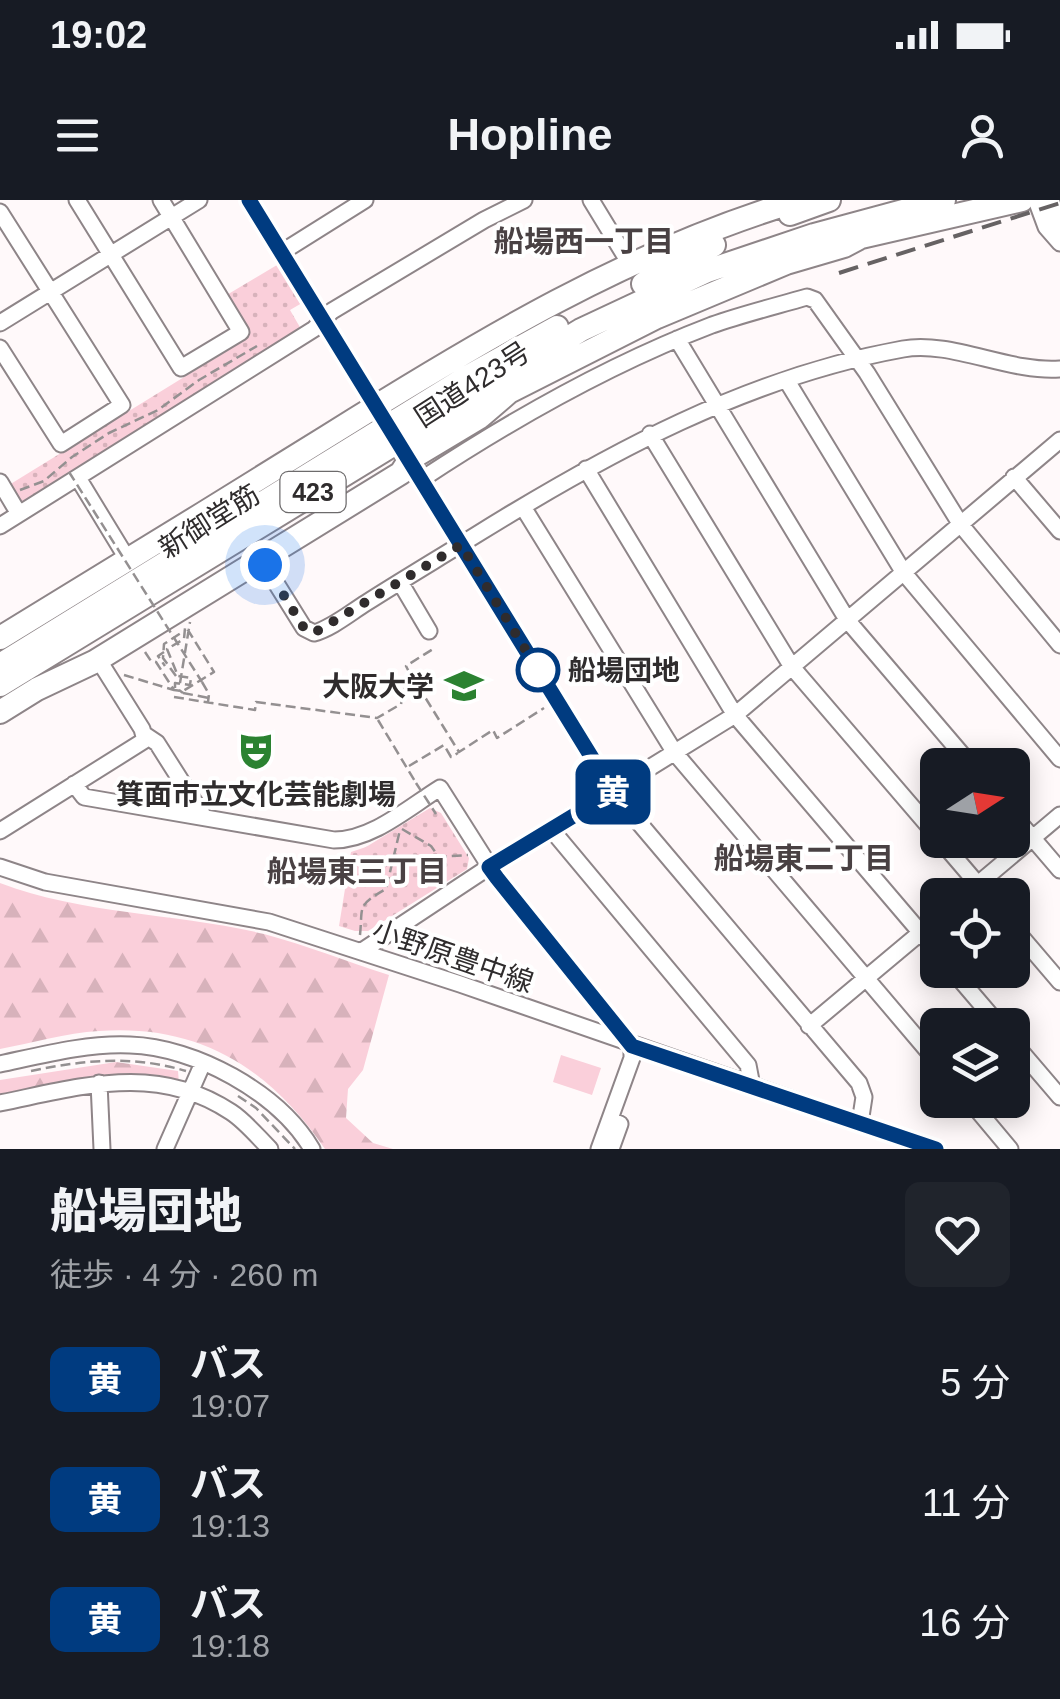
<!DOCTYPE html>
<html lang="ja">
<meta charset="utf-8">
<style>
:root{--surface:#171b24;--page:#20242c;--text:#f1f3f6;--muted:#9ea1a6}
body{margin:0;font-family:Arial,"Noto Sans JP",sans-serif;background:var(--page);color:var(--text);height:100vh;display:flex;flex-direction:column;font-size:38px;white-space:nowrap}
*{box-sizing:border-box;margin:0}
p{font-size:32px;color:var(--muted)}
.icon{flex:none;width:55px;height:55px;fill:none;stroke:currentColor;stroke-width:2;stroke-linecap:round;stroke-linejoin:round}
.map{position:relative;height:949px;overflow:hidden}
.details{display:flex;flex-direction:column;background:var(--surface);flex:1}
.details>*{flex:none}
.badge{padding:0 20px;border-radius:15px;font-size:35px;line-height:65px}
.needle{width:65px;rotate:78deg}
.controls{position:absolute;left:920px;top:548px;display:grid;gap:20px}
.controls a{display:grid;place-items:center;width:110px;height:110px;border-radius:15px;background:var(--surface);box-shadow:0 5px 25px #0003;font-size:50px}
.you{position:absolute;width:50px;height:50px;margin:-25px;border:8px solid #fff;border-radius:50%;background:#1a73e8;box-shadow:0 0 0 15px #1a73e833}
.map>.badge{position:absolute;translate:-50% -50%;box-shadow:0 0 0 5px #fff}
.round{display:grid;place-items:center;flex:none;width:105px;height:105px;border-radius:15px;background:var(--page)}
.summary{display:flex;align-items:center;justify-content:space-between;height:170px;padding:0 50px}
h1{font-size:48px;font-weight:800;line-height:75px}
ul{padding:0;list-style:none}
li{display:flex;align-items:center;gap:30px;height:120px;padding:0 50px}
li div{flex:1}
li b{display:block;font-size:38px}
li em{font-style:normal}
li .badge{min-width:110px;font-weight:700;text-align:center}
.status{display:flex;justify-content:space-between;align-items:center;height:70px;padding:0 50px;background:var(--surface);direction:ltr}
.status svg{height:28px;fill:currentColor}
header{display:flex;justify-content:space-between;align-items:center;height:130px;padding:0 50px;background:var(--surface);font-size:45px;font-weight:800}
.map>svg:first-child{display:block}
.grass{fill:#facfda}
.forest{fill:url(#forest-firs)}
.park{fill:url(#park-dots)}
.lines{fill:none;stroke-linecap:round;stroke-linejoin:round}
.minor-casing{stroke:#8e8588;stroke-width:19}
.highway-casing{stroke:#8e8588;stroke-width:26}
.path{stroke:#949091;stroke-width:2.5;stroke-dasharray:10 5;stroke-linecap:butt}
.minor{stroke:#fff;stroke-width:15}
.highway{stroke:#fff;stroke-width:22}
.rail{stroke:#666263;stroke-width:4;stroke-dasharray:20 10;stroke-linecap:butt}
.minor-bridge-casing{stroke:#8e8588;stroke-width:19;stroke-linecap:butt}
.path-bridge{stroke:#949091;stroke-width:2.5;stroke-dasharray:10 5;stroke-linecap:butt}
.minor-bridge{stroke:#fff;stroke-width:15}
.line-casing{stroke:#fff;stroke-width:22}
.line{stroke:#003b80;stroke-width:15}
.walk{stroke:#2f2c2d;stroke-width:10;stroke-dasharray:0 18}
.stop-dot{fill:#fff;stroke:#003b80;stroke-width:5}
.labels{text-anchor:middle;stroke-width:8;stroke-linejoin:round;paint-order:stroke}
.shield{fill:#fff;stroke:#6d6b6c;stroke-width:2.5}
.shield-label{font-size:25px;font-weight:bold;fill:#2f2c2d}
.street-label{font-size:28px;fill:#2f2c2d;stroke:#fff}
.stop-label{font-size:28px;font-weight:bold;fill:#2f2c2d;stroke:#fff;text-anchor:start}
.poi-label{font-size:28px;font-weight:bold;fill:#2f2c2d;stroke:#fff;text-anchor:end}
.neighbourhood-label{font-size:30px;font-weight:bold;fill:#494143;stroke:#fff}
</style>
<div class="status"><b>19:02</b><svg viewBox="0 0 49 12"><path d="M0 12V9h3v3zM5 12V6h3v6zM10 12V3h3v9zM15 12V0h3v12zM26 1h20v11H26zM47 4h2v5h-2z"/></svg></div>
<header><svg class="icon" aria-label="menu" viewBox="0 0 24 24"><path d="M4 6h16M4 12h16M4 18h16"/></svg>Hopline<svg class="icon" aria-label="person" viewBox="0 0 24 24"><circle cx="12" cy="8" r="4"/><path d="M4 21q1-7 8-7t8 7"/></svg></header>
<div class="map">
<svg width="1060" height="949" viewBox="0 0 1060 949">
<defs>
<pattern id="forest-firs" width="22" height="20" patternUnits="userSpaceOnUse" patternTransform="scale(2.5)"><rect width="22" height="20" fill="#facfda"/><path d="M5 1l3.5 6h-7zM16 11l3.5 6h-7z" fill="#d7b2bb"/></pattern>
<pattern id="park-dots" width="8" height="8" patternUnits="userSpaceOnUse" patternTransform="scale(2.5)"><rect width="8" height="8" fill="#facfda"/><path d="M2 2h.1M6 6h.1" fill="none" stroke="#d7b2bb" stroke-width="1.8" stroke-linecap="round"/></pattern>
</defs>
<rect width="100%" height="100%" fill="#fff9fa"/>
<path class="grass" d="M561 855 601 868 592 895 553 882Z"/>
<path class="forest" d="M0 683C84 715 178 713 264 734 306 745 348 762 389 775L363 870 348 889 346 918 373 943 393 949H325C270 868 199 824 99 831 66 833 32 843 0 849Z
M116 862 178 871 179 883 116 875 0 898V880Z"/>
<path class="park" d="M277 65 302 103 290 110 301 129 26 302 19 301 9 285 249 137 225 96Z
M430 608 441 613 469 658 467 669 368 731H355L339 726 351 652 366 647Z"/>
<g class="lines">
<g class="minor-casing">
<path id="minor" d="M77 0 181 168 241 132 161 0
M249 0 381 213
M591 0 630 64
M1036 0 1046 27 1060 43
M1051 0 1060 24
M0 12 122 205 61 244 0 148
M282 52 365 0
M0 123 199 0
M677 139 848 421 971 565
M787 181 904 373 1060 559
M650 234 792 467 938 637
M586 269 735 515 938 753
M418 273 613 592 859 883 864 897 860 923
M1014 277 1060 331
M78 278 128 360
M422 279C513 219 610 164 712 125 743 114 776 106 807 97L815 100 867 173 961 325 1060 445
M0 282 19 314
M523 307 675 553 938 863
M0 326 314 129 332 111 484 20 524 0
M261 359 304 428 314 433C332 428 350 413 366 403 402 380 439 358 476 335 608 253 748 177 903 149 950 140 1010 173 1060 169
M400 382 429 431
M145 535 157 543 204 617
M74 584 84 597 334 640C372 640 408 608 440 588L497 678 632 845V858L599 949
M1012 614 1060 670
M551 629 748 865 752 886
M0 631 145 540 142 529 98 459
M940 640 987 695
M0 667 45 682 269 722 460 784 936 949
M965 695 1060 615
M1012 726 1060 782
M362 751 489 667 735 515 1060 240
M952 770 999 825
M809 826 938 718
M1012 841 1060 897
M0 864C42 855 87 843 130 845 195 847 278 892 312 949
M99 883 102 949
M969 900 1010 949
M0 903C80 887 156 862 231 912 245 921 258 937 270 949
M610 920 620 924 611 949
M165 949 203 863"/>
</g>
<g class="highway-casing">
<path id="highway" d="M790 14 829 0
M643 84 667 68 714 45
M0 438C110 371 219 304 328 236 478 142 630 50 800 0
M0 465 465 178 557 127
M0 485 581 130 707 71 814 35 944 0
M0 512 37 489 94 462 401 273 410 259 480 217 509 192 657 117 786 63 844 46 861 37 1022 0"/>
</g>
<path class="path" d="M20 290 44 281 72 257 109 233 158 210 199 180 257 146
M145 452 151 461 156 462 174 490 183 491 214 472 186 427
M164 452 158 456 165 466
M410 473 459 552 493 530 497 538 544 508
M124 475 174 490
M176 476 163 458 164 444 184 431
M202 482 209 494 208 502
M180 483 190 422
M175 488V483L190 485 191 478 178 476 167 449 184 439 185 428
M183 493 209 498
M174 497 255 510 256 502 377 518 401 504 409 472 406 466 433 449
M378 520 416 583
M409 566 444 545 451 557 458 553
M402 629 431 646 439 657 468 655
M360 735C363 706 356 706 386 689L400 630
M31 871C84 860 133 855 186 871
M238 896 256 908 295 949"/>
<use href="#minor" class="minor"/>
<use href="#highway" class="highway"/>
<path class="rail" d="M839 73 1060 3"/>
<g class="minor-bridge-casing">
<path id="minor-bridge" d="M383 217 402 248"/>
</g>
<path class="path-bridge" d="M69 272 202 482
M179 490 183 493
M416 583 436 614"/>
<use href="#minor-bridge" class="minor-bridge"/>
</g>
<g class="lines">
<g class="line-casing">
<path id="line" d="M249 0 613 592 489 667 497 678 632 846 936 949"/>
</g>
<use href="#line" class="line"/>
<path class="walk" d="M265 365 304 428 314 433 461 345 538 470"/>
</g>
<defs>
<g id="university-bare" transform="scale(3)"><path d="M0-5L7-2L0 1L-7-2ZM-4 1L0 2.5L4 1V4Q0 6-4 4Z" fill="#2b8231" stroke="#fff" stroke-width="2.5" paint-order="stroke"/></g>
<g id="theatre-bare" transform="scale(3)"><path d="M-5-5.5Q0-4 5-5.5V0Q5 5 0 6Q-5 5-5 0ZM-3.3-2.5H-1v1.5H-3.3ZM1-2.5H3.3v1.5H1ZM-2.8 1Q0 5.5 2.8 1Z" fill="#2b8231" stroke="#fff" stroke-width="2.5" paint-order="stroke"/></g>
</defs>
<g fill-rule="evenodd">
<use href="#university-bare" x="464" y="486"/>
<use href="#theatre-bare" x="256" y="551"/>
</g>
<circle class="stop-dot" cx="538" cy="470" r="20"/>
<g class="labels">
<rect class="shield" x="280.5" y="272" width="65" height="40" rx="8"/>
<g class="shield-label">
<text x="313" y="301">423</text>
</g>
<g class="street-label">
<text transform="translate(472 184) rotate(-33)" y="10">国道423号</text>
<text transform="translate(209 321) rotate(-32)" y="10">新御堂筋</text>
<text transform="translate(453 756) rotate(19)" y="10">小野原豊中線</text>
</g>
<g class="stop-label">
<text x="568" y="480">船場団地</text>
</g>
<g class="poi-label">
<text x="434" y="496">大阪大学</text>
<text x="256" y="604" text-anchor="middle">箕面市立文化芸能劇場</text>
</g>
<g class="neighbourhood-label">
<text x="584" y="52">船場西一丁目</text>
<text x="804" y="669">船場東二丁目</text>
<text x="357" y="682">船場東三丁目</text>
</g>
</g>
</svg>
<div class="controls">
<a><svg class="needle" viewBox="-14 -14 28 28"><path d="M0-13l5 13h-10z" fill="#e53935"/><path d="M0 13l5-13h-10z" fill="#9ea1a6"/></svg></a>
<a><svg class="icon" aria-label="locate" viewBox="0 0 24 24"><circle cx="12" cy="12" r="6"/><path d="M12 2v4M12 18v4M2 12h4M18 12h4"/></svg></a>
<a><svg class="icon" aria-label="layers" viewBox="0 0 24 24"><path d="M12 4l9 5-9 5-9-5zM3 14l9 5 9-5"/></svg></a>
</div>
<div class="you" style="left:265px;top:365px"></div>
<b class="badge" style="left:613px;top:592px;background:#003b80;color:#fff">黄</b>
</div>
<section class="details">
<div class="summary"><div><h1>船場団地</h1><p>徒歩 · 4 分 · 260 m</p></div><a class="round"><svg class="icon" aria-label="heart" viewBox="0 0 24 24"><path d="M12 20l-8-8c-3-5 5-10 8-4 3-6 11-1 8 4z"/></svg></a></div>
<ul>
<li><span class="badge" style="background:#003b80;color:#fff">黄</span><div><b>バス</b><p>19:07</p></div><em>5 分</em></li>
<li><span class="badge" style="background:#003b80;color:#fff">黄</span><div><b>バス</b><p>19:13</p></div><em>11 分</em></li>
<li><span class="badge" style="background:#003b80;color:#fff">黄</span><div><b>バス</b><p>19:18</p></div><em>16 分</em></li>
</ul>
</section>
